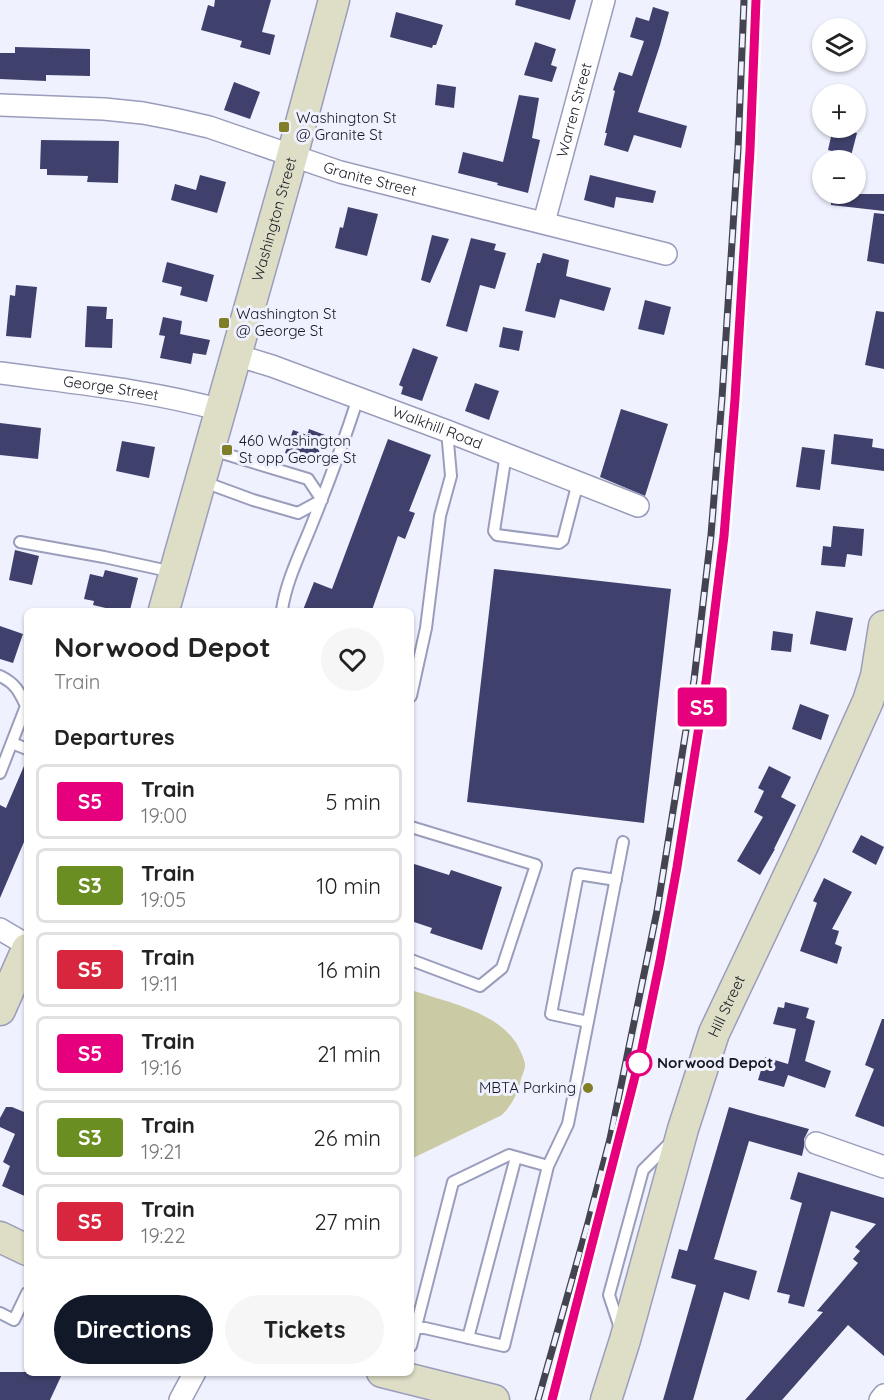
<!DOCTYPE html>
<meta charset="utf-8">
<style>
:root{--surface:#fff;--page:#f6f6f6;--text:#222;--muted:#767676;--line:#e0e0e0;--accent:#111827}
body{margin:0;font-family:Quicksand,sans-serif;background:var(--page);color:var(--text);height:100vh;display:flex;flex-direction:column;font-size:22px;white-space:nowrap}
*{box-sizing:border-box;margin:0}
p{font-size:20px;color:var(--muted)}
.icon{flex:none;width:33px;height:33px;fill:none;stroke:currentColor;stroke-width:2;stroke-linecap:round;stroke-linejoin:round}
.map{position:relative;flex:1;overflow:hidden}
.sheet{position:absolute;left:24px;top:608px;width:390px;height:768px;display:flex;flex-direction:column;background:var(--surface);border-radius:9px;box-shadow:0 2px 4px #0004}
.sheet>*{flex:none}
.badge{padding:0 12px;border-radius:4px;font-size:21px;line-height:39px}
.fabs{position:absolute;left:812px;top:18px;display:grid;gap:12px}
.fabs a{display:grid;place-items:center;width:54px;height:54px;border-radius:50%;background:var(--surface);box-shadow:0 2px 4px #0004;font-size:30px}
.map>.badge{position:absolute;translate:-50% -50%;box-shadow:0 0 0 3px #fff}
h2{padding:0 30px;font-size:22px;line-height:54px}
.round{display:grid;place-items:center;flex:none;width:63px;height:63px;border-radius:32px;background:var(--page)}
.overview{display:flex;align-items:center;justify-content:space-between;height:102px;padding:0 30px}
h1{font-size:28px;font-weight:700;line-height:45px}
.primary-button{display:flex;gap:12px;margin-top:auto;padding:12px 30px}
.primary-button a{flex:1;height:69px;border-radius:36px;background:var(--accent);color:#fff;font-size:24px;font-weight:700;line-height:69px;text-align:center}
.primary-button a+a{background:var(--page);color:var(--text)}
ul{padding:0;list-style:none}
li{display:flex;align-items:center;gap:18px;height:75px;margin:0 12px 9px;padding:0 18px;border:3px solid var(--line);border-radius:9px}
li div{flex:1}
li b{display:block;font-size:22px}
li em{font-style:normal}
li .badge{min-width:66px;font-weight:700;text-align:center}
.map>svg:first-child{display:block}
.green{fill:#cacba4}
.building{fill:#3f416c}
.lines{fill:none;stroke-linecap:round;stroke-linejoin:round}
.lane-casing{stroke:#9a9dbb;stroke-width:14}
.street-casing{stroke:#9a9dbb;stroke-width:24}
.secondary-casing{stroke:#9a9dbb;stroke-width:33}
.lane{stroke:#fff;stroke-width:10}
.street{stroke:#fff;stroke-width:21}
.secondary{stroke:#dedec7;stroke-width:30}
.rail-casing{stroke:#43444f;stroke-width:7}
.rail{stroke:#eff1fe;stroke-width:4.5;stroke-dasharray:14;stroke-linecap:butt}
.line-casing{stroke:#fff;stroke-width:14}
.line{stroke:#e6007e;stroke-width:9}
.poi-dot{fill:#807f28;stroke:#eff1fe;stroke-width:2}
.stop-dot{fill:#fff;stroke:#e6007e;stroke-width:3}
.labels{text-anchor:middle;stroke-width:6;stroke-linejoin:round;paint-order:stroke}
.street-label{font-size:15px;fill:#171823;stroke:#eff1fe}
.poi-label{font-size:15px;fill:#171823;stroke:#eff1fe;text-anchor:start}
.stop-label{font-size:15px;font-weight:bold;fill:#171823;stroke:#eff1fe;text-anchor:start}
</style>
<div class="map">
<svg width="884" height="1400" viewBox="0 0 884 1400">
<rect width="100%" height="100%" fill="#eff1fe"/>
<path class="green" d="M411 990C446 1002 501 1012 519 1048 521 1053 525 1060 525 1065 525 1070 522 1075 521 1079 518 1094 512 1104 502 1115L411 1159Z"/>
<path class="building" d="M215 0H271L262 32 275 35 270 55 240 47 242 41 201 30 208 5 214 7Z
M516 0H576L570 20 515 5Z
M653 7 669 12 660 45 638 112 687 126 681 148 634 135 628 152 604 145 607 133H605L615 91 613 90 619 72 632 76 644 41 630 37 636 17 649 21Z
M396 12 443 25 436 45H433L432 48 390 37Z
M535 42 556 49 551 65 557 67 552 82 524 75Z
M15 47 90 49V76L46 75V81L0 79V53H15Z
M234 82 260 92 250 119 224 110Z
M437 84 456 87 454 108 435 105Z
M519 95 539 98 532 138 540 140 528 193 497 185 498 183 458 173 463 152 503 162Z
M833 128 857 133 851 156 828 150Z
M41 140 119 141 118 183 87 182 88 176 47 175V169H40Z
M200 175 226 182 217 213 171 200 175 184 196 190Z
M590 175 656 191 653 203 616 197 614 208 584 200Z
M831 194H884V211L831 205Z
M348 207 378 214 367 256 335 248 340 227 343 228Z
M874 213 884 214V264L867 261Z
M432 235 449 239 430 283 421 280Z
M471 238 496 244 494 250 506 253 495 289 480 285 467 332 446 326Z
M543 253 569 260 566 276 611 288 604 311 560 299 555 318 525 311 537 263H540Z
M167 262 214 275 207 302 180 295 182 287 162 282Z
M16 285 37 287 31 338 6 336 10 295 15 296Z
M645 300 671 307 664 335 638 329Z
M87 306 107 307 106 319H113L112 348 85 347Z
M876 311 884 312V369L865 365Z
M163 317 182 321 180 334 210 340 206 355 193 353 191 364 160 358 165 336 159 335Z
M503 327 523 331 519 351 499 347Z
M413 348 438 357 422 401 401 394 403 387 399 385Z
M475 383 499 391 489 420 465 411Z
M621 409 668 424 645 496 600 477Z
M0 423 41 428 38 459 0 455Z
M309 429 325 435 315 464 285 453 293 430 307 435Z
M834 434 873 439 872 447 884 449V471L831 464Z
M388 439 431 455 409 511 415 513 405 539 398 536 372 610H303L314 582 332 589Z
M122 441 155 447 149 478 116 471Z
M802 447 825 450 820 490 796 487Z
M833 526 864 529 862 556 847 554 845 567 821 565 823 546 831 547Z
M15 550 39 556 32 585 9 580Z
M494 569 671 589 644 823 467 802Z
M105 570 138 578 130 610H114L93 605 94 601 84 599 90 574 103 577Z
M816 611 853 618 846 651 810 644Z
M0 626 23 634 13 663 0 659Z
M773 631 793 634 791 652 771 650Z
M800 704 829 715 821 740 792 729Z
M27 759V835L0 898V805L6 808Z
M769 766 791 777 781 797 796 805 774 849H775L760 875 737 861 763 817 754 812 764 791 758 788Z
M861 835 884 847 876 865 852 852Z
M411 863 449 875 451 870 502 887 482 950 430 933 432 928 411 921Z
M824 878 852 892 832 929 839 931 835 944 842 947 837 964 800 951 817 903 813 901Z
M785 1002 809 1008 806 1018 815 1021 805 1061 831 1071 825 1088 788 1075 784 1087 758 1080 765 1057 788 1064 796 1029 773 1024 778 1007 784 1008Z
M882 1019H884V1127L855 1116 874 1069 865 1065Z
M27 1105V1197L2 1186 10 1166 3 1162 15 1134 0 1127V1118L6 1107H12L24 1112Z
M729 1107 809 1129 804 1139V1147L802 1156 749 1141 714 1259 757 1271 749 1300 724 1292 693 1400H663L696 1285 671 1278 679 1249 687 1251Z
M798 1172 884 1198V1356L848 1325 782 1400H745L823 1312 817 1311 858 1263 853 1259 860 1251 855 1247 876 1224 831 1211 804 1307 788 1303 790 1295 777 1292 802 1203 790 1199Z
M0 1372H63L50 1400H0Z"/>
<g class="lines">
<g class="lane-casing">
<path id="lane" d="M506 454 494 531 497 535 559 543 563 540 578 482
M204 482 253 500 298 513 322 500 308 479 212 450
M20 542 104 557 173 572
M282 610C286 581 301 552 312 524 329 482 344 441 358 398
M0 676C15 683 19 691 26 706L0 773
M411 696 426 628 440 516 451 476 447 431
M12 743 27 749
M411 827 536 865 502 968 480 986 411 960
M588 1022 551 1014 578 874 616 880
M0 1313 14 1320 27 1293
M416 1326 504 1346 548 1166 568 1124 623 842
M620 1328 609 1295 643 1170 671 1142
M468 1338 516 1157
M411 1346 453 1182 509 1155 548 1166"/>
</g>
<g class="street-casing">
<g id="street">
<path id="s1" d="M0 105 104 109 143 113 174 119 209 127 340 172 666 254"/>
<path id="s2" d="M544 222 604 0"/>
<path id="s3" d="M236 355 272 366 447 431 638 506"/>
<path id="s4" d="M0 373C74 383 149 390 221 410"/>
<path d="M0 929 27 945"/>
<path d="M816 1143 884 1167"/>
<path d="M180 1400 195 1372"/>
<path d="M880 1400 884 1395"/>
</g>
</g>
<g class="secondary-casing">
<g id="secondary">
<path id="s5" d="M164 610 287 175 334 0"/>
<path d="M0 1010 27 949"/>
<path d="M0 1237 27 1250"/>
<path d="M382 1372 494 1400"/>
<path id="s6" d="M606 1400 625 1340 683 1129 714 1033 805 841 868 701 876 676 884 626"/>
</g>
</g>
<use href="#lane" class="lane"/>
<use href="#street" class="street"/>
<use href="#secondary" class="secondary"/>
<g class="rail-casing">
<path id="rail" d="M538 1400 588 1223 610 1139 657 911 694 680 711 535 722 398 738 149 744 0
M552 1400 641 1053 660 961 677 867 706 682 724 536 735 399 750 150 756 0"/>
</g>
<use href="#rail" class="rail"/>
</g>
<g class="lines">
<g class="line-casing">
<path id="line" d="M552 1400 641 1053 660 961 677 867 706 682 724 536 735 399 750 150 756 0"/>
</g>
<use href="#line" class="line"/>
</g>
<g class="poi-dot">
<rect x="278" y="121" width="12" height="12" rx="3"/>
<rect x="218" y="317" width="12" height="12" rx="3"/>
<rect x="221" y="444" width="12" height="12" rx="3"/>
<circle cx="588" cy="1088" r="6"/>
</g>
<circle class="stop-dot" cx="639" cy="1063" r="12"/>
<g class="labels">
<g class="street-label">
<text dy="5" stroke="none"><textPath href="#s2" startOffset="116">Warren Street</textPath></text>
<text dy="5" stroke="none"><textPath href="#s1" startOffset="380">Granite Street</textPath></text>
<text dy="5" stroke="none"><textPath href="#s5" startOffset="406">Washington Street</textPath></text>
<text dy="5" stroke="none"><textPath href="#s4" startOffset="112">George Street</textPath></text>
<text dy="5" stroke="none"><textPath href="#s3" startOffset="214">Walkhill Road</textPath></text>
<text dy="5" stroke="none"><textPath href="#s6" startOffset="412">Hill Street</textPath></text>
</g>
<g class="poi-label">
<text x="296" y="123">Washington St<tspan x="296" dy="17">@ Granite St</tspan></text>
<text x="236" y="319">Washington St<tspan x="236" dy="17">@ George St</tspan></text>
<text x="239" y="446">460 Washington<tspan x="239" dy="17">St opp George St</tspan></text>
<text x="576" y="1093" text-anchor="end">MBTA Parking</text>
</g>
<g class="stop-label">
<text x="657" y="1068">Norwood Depot</text>
</g>
</g>
</svg>
<div class="fabs">
<a><svg class="icon" aria-label="layers" viewBox="0 0 24 24"><path d="M12 4l9 5-9 5-9-5zM3 14l9 5 9-5"/></svg></a>
<a>+</a>
<a>−</a>
</div>
<b class="badge" style="left:702px;top:707px;background:#e6007e;color:#fff">S5</b>
<section class="sheet">
<div class="overview"><div><h1>Norwood Depot</h1><p>Train</p></div><a class="round"><svg class="icon" aria-label="heart" viewBox="0 0 24 24"><path d="M12 20l-8-8c-3-5 5-10 8-4 3-6 11-1 8 4z"/></svg></a></div>
<h2>Departures</h2>
<ul>
<li><span class="badge" style="background:#e6007e;color:#fff">S5</span><div><b>Train</b><p>19:00</p></div><em>5 min</em></li>
<li><span class="badge" style="background:#6b8e23;color:#fff">S3</span><div><b>Train</b><p>19:05</p></div><em>10 min</em></li>
<li><span class="badge" style="background:#d7263d;color:#fff">S5</span><div><b>Train</b><p>19:11</p></div><em>16 min</em></li>
<li><span class="badge" style="background:#e6007e;color:#fff">S5</span><div><b>Train</b><p>19:16</p></div><em>21 min</em></li>
<li><span class="badge" style="background:#6b8e23;color:#fff">S3</span><div><b>Train</b><p>19:21</p></div><em>26 min</em></li>
<li><span class="badge" style="background:#d7263d;color:#fff">S5</span><div><b>Train</b><p>19:22</p></div><em>27 min</em></li>
</ul>
<div class="primary-button"><a>Directions</a><a>Tickets</a></div>
</section>
</div>
